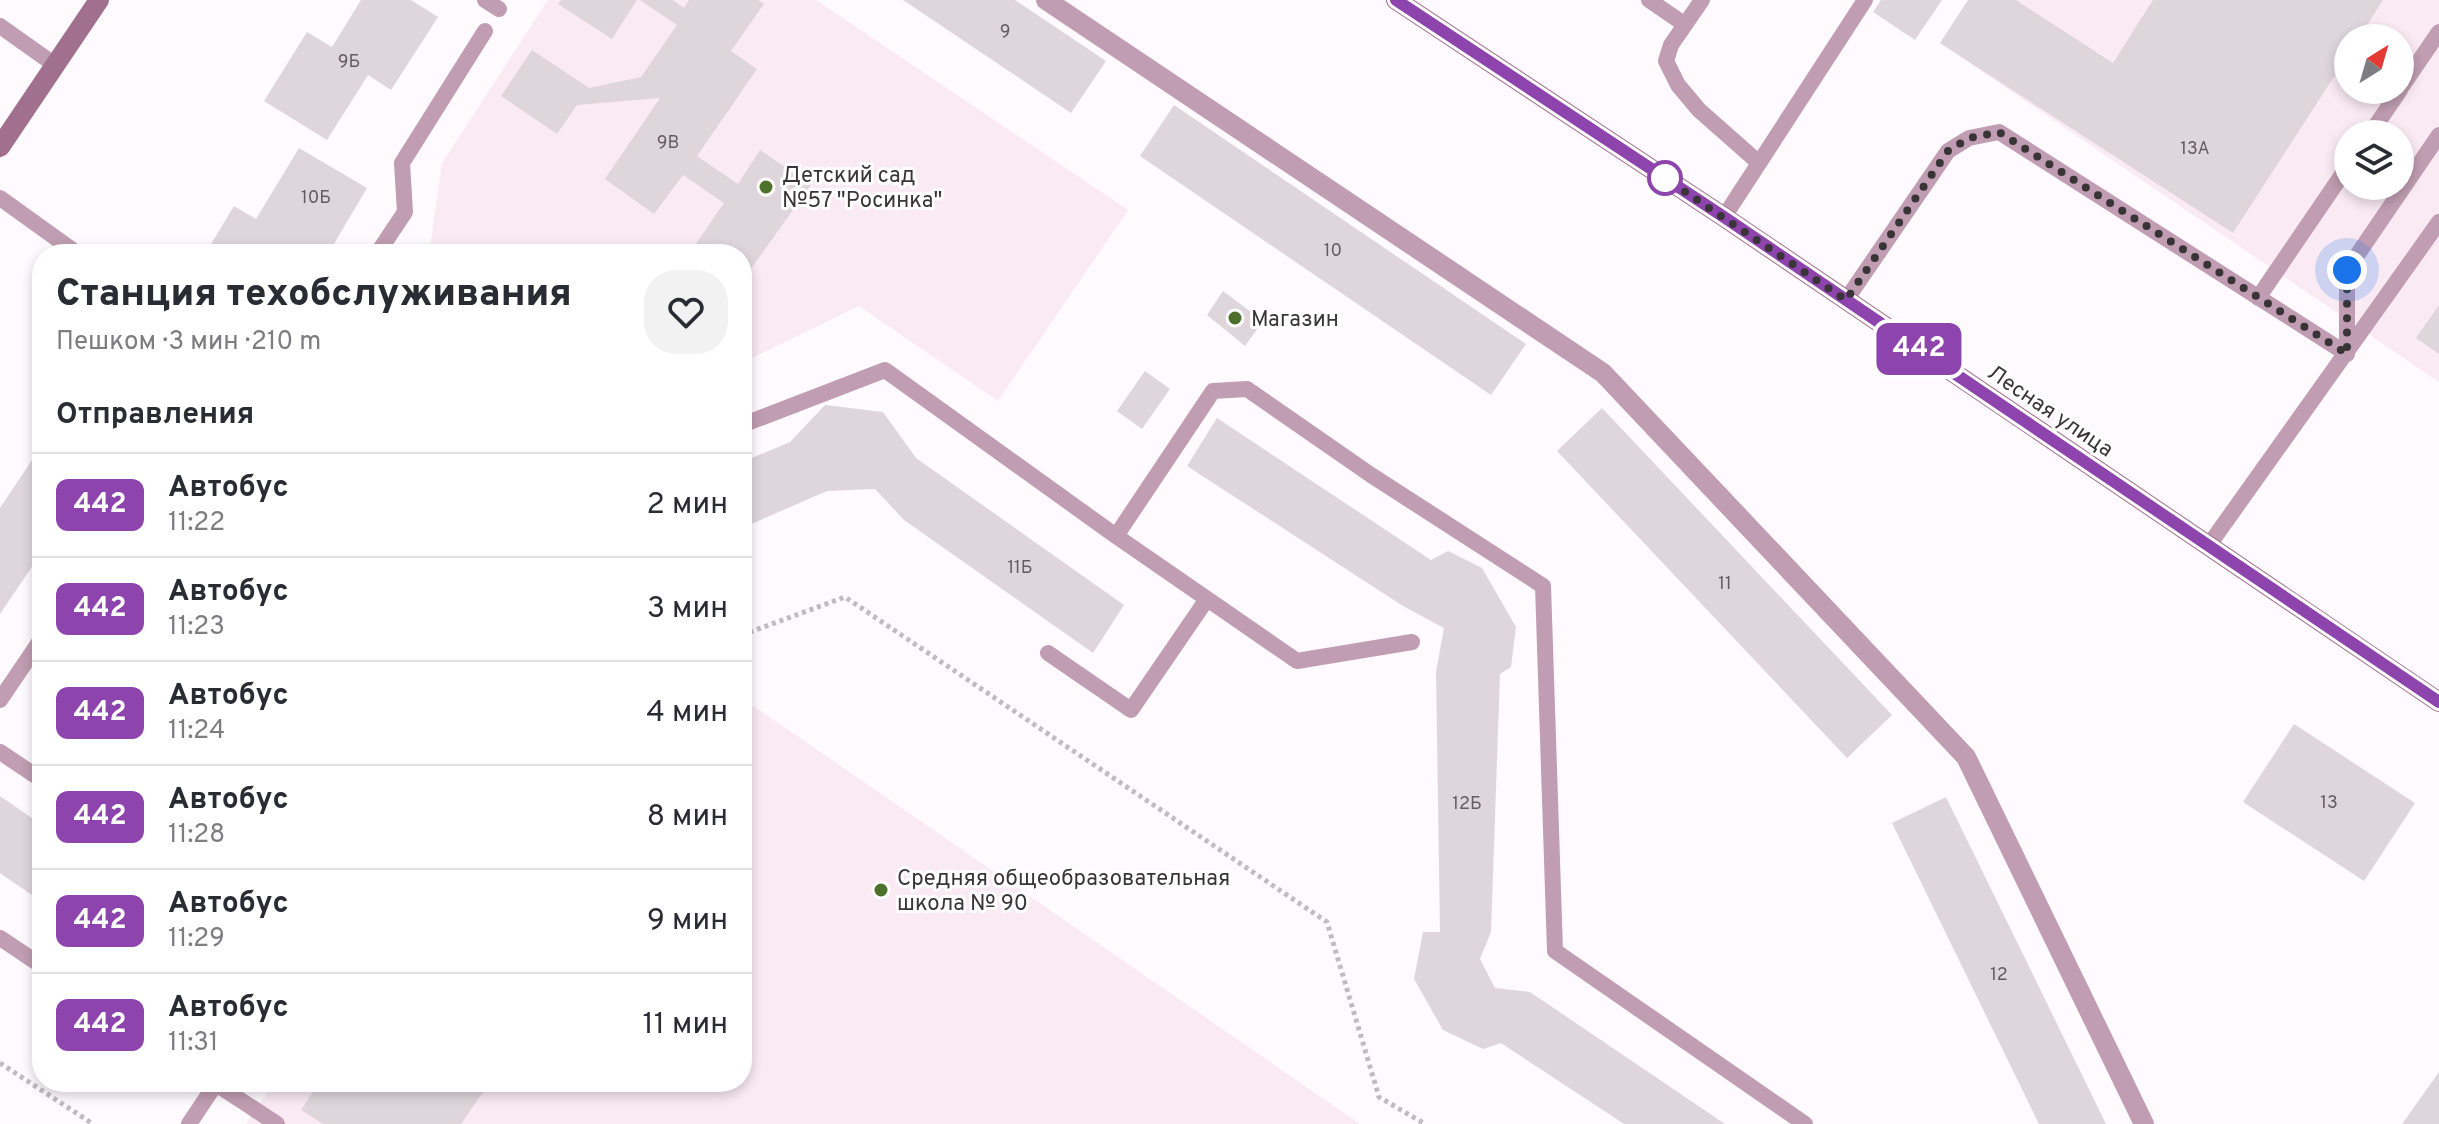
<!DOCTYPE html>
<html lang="ru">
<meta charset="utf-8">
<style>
:root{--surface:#fff;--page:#f2f2f3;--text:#2b2b33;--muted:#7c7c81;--line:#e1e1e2}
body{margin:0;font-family:Overpass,sans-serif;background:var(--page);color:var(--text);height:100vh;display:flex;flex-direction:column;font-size:30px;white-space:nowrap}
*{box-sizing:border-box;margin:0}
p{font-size:26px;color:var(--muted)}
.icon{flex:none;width:44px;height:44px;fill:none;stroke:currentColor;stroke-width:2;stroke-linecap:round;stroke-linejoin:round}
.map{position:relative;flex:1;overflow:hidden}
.side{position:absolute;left:32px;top:244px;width:720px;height:848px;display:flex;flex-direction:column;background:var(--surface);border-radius:32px;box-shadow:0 4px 12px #0003}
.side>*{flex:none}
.badge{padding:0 16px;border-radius:12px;font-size:28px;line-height:52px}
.needle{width:52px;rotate:37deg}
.buttons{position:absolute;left:2334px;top:24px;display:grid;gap:16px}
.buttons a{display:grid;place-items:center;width:80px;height:80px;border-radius:50%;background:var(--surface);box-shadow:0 4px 12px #0003;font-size:40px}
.you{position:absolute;width:40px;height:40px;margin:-20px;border:6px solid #fff;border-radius:50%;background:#1a73e8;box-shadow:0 0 0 12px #1a73e833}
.map>.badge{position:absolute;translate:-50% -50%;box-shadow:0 0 0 4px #fff}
h2{padding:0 24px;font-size:30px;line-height:72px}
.round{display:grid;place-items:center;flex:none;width:84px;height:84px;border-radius:32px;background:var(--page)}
.headline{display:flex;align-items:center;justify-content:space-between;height:136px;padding:0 24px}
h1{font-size:38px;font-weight:800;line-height:60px}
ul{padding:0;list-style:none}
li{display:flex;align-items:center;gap:24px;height:104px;padding:0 24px;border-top:2px solid var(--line)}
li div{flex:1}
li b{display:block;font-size:30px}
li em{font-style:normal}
li .badge{min-width:88px;font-weight:700;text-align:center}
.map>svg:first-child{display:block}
.built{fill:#faeaf3;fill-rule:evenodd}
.building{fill:#dfd6db}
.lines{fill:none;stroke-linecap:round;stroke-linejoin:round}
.path{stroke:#c0bbbe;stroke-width:5;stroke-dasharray:4 4;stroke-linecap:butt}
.lane{stroke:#c09db2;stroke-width:16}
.street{stroke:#c09db2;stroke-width:20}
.secondary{stroke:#a1708e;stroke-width:20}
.line-casing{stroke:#fff;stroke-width:18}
.line{stroke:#8e44ad;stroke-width:12}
.walk{stroke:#393537;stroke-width:8;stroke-dasharray:0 14.4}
.stop-dot{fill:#fff;stroke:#8e44ad;stroke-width:4}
.poi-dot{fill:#4d712a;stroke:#fff;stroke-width:3}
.labels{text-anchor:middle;stroke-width:6;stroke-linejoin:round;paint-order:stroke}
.number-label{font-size:18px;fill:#625d60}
.poi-label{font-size:22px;fill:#393537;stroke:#fff;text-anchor:start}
.street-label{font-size:22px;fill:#393537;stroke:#fff}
</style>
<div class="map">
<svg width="2439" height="1124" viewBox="0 0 2439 1124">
<rect width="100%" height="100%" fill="#fffafd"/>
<path class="built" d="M548 0H816L1128 210 998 401 859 306 742 363V254H429L442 163Z
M1969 0H2439V382L1940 43ZM2348 38H2400V90H2348ZM2348 134H2400V186H2348Z
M742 698 1360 1124H246L275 1082H742Z"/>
<path class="building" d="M361 0H411L438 17 391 90 368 75 327 140 264 101 307 32 332 47Z
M561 0H637L612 39 558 4Z
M640 0H673L684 8 689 0H758L764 4 731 51 757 69 697 156 738 184 760 150 811 185 742 281V254H707L695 245 724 203 683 175 654 214 605 179 660 98 577 105 557 134 501 96 532 50 589 88 641 77 677 25Z
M903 0H1015L1106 61 1071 113Z
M1881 0H1942L1915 40 1873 12Z
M1968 0H2016L2113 63 2153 0H2383L2359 38H2348V55L2233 233 1940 43Z
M1174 105 1526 344 1491 395 1140 156Z
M299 148 367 188 328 254H307L296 248 292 254H205L234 206 256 219Z
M1223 291 1263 321 1245 346 1207 315Z
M2439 305V354L2416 338Z
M1145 371 1170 389 1142 429 1117 411Z
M825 405 883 412 916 458 1124 605 1093 653 904 520 875 489 827 491 742 528V462L790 442Z
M1602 408 1892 715 1847 758 1557 451Z
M1217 418 1431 560 1448 551 1482 568 1516 627 1511 667 1500 674 1491 932 1480 959 1495 988 1530 992 1725 1124H1624L1501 1043 1483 1049 1443 1030 1414 979 1423 932H1440L1436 672 1444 628 1403 606 1187 466Z
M42 445V552L0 614V508Z
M2294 724 2415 803 2364 881 2243 802Z
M0 796 42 825V902L0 873Z
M1946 797 2106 1124H2039L1892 823Z
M2439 1072V1124H2402Z
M319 1082H490L461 1124H323L301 1110Z"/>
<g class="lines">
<path class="path" d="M742 635 845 597 1327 922 1379 1097 1425 1124
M0 1063 93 1124"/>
<path class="lane" d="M485 0 499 9
M1649 0 1684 24
M1702 0 1671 45 1666 61 1678 85 1699 110 1759 163
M0 26 55 65
M2400 89 2439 32
M2370 134 2400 90
M0 198 78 254
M1724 217 1865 0
M377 254 405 212 402 163 485 31
M2258 298 2348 166
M1846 300 1948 151 1969 138 1999 132 2347 354
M2347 354V270L2439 135
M742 425 885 370 1116 536 1213 391 1247 389 1371 475 1543 586 1555 951 1805 1124
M1116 536 1297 661 1412 642
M2209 545 2439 222
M1048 653 1131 710 1207 599
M0 700 42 638
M0 752 42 780
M0 938 42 966
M213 1082 277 1124
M189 1124 217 1082"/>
<path class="street" d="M1046 0 1603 373 1966 757 2144 1124"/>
<path class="secondary" d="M1396 0 1724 217 2439 702
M0 147 99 0"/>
</g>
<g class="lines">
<g class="line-casing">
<path id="line" d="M1396 0 1724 217 2439 702"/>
</g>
<use href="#line" class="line"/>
<path class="walk" d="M1665 178 1663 177 1846 300 1948 151 1969 138 1999 132 2347 354V270"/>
</g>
<circle class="stop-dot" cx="1665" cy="178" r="16"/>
<g class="poi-dot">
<circle cx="766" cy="187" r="8"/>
<circle cx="1235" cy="318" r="8"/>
<circle cx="881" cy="890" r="8"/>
</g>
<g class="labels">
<g class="number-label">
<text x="1005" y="37">9</text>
<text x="349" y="67">9Б</text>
<text x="668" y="148">9В</text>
<text x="2195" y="154">13А</text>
<text x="316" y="203">10Б</text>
<text x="1333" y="256">10</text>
<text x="1020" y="573">11Б</text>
<text x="1725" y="589">11</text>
<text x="2329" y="808">13</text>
<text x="1467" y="809">12Б</text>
<text x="1999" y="980">12</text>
</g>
<g class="poi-label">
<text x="782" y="182">Детский сад<tspan x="782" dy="25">№57 "Росинка"</tspan></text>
<text x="1251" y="326">Магазин</text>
<text x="897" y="885">Средняя общеобразовательная<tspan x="897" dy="25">школа № 90</tspan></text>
</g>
<g class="street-label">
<text transform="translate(2051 410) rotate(34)" y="8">Лесная улица</text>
</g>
</g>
</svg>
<div class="buttons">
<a><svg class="needle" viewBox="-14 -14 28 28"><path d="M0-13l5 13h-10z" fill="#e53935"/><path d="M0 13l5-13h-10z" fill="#7c7c81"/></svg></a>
<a><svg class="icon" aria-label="layers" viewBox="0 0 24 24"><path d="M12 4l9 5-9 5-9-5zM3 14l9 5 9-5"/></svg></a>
</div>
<div class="you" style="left:2347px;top:270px"></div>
<b class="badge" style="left:1919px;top:349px;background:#8e44ad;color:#fff">442</b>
<section class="side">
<div class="headline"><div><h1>Станция техобслуживания</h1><p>Пешком · 3 мин · 210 m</p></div><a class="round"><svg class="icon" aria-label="heart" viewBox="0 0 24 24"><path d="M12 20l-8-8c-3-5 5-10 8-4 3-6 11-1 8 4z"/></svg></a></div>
<h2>Отправления</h2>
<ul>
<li><span class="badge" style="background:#8e44ad;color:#fff">442</span><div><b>Автобус</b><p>11:22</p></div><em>2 мин</em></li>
<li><span class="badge" style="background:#8e44ad;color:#fff">442</span><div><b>Автобус</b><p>11:23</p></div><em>3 мин</em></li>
<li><span class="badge" style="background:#8e44ad;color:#fff">442</span><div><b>Автобус</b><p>11:24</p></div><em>4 мин</em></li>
<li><span class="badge" style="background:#8e44ad;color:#fff">442</span><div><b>Автобус</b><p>11:28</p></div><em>8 мин</em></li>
<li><span class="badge" style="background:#8e44ad;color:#fff">442</span><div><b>Автобус</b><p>11:29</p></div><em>9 мин</em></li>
<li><span class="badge" style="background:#8e44ad;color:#fff">442</span><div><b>Автобус</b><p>11:31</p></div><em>11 мин</em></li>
</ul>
</section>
</div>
